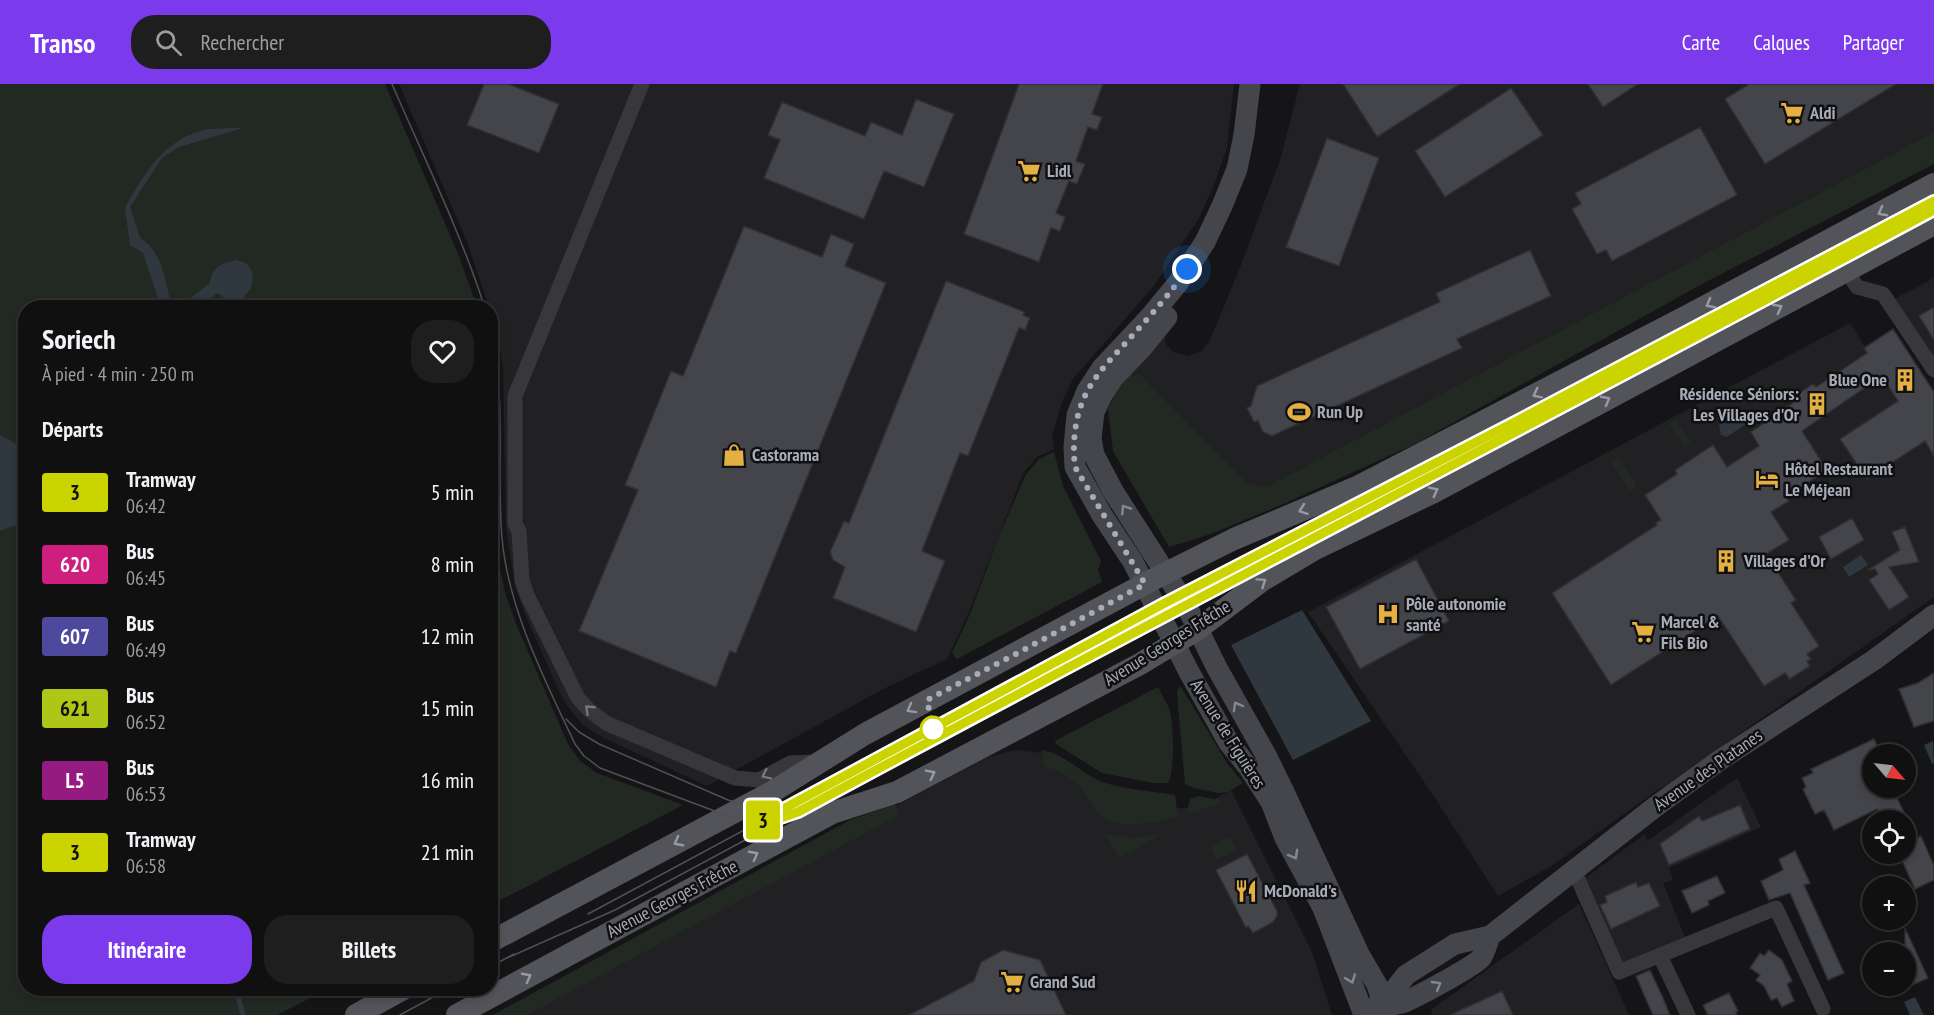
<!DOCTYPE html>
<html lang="fr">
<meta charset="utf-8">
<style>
:root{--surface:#101011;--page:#1e1e1f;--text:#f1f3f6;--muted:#9c9d9f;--line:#303031;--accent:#7c3aed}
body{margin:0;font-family:"PT Sans Narrow",sans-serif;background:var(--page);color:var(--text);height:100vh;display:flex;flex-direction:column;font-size:22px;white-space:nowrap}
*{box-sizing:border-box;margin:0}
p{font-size:20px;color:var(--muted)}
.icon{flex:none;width:33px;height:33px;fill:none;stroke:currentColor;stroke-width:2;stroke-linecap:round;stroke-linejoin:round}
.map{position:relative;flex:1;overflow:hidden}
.details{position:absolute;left:18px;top:216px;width:480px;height:696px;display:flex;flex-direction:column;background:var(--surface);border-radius:24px;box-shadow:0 3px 9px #0003,0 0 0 2px var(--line)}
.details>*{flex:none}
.badge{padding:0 12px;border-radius:4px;font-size:21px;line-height:39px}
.needle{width:39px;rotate:118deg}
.controls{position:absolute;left:1862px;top:660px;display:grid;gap:12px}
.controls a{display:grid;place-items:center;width:54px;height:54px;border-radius:50%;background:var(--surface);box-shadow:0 3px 9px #0003,0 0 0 2px var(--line);font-size:30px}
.you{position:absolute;width:30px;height:30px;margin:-15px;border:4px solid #fff;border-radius:50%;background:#1a73e8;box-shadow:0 0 0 9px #1a73e833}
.map>.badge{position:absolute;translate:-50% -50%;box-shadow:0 0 0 3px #fff}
h2{padding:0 24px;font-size:22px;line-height:54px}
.round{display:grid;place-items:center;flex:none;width:63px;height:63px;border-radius:24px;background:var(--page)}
.overview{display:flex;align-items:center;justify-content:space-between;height:102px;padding:0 24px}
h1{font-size:28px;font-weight:800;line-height:45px}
.action{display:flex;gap:12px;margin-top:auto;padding:12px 24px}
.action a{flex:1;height:69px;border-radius:24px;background:var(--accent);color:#fff;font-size:24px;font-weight:800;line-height:69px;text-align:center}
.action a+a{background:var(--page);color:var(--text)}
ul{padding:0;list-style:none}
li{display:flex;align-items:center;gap:18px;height:72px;padding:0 24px}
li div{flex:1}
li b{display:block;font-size:22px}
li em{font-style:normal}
li .badge{min-width:66px;font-weight:700;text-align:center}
header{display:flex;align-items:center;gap:36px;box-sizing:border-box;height:84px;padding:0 30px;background:var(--accent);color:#fff}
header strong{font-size:28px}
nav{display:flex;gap:33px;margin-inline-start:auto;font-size:21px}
.search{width:420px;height:54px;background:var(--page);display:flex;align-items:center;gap:15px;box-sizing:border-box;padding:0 21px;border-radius:24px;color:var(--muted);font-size:22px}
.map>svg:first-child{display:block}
.built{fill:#212124}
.green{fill:#222923}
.water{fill:#2f383f}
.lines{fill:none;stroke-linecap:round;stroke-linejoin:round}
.stream{stroke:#2f383f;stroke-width:5}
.building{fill:#44454a;stroke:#302f33;stroke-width:1.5}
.street{stroke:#37373c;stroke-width:15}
.secondary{stroke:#45464b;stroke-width:21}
.primary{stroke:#53545a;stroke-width:22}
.tram{stroke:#505156;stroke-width:1.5}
.oneway{stroke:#979aa4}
.oneway2{stroke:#858891}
.oneway3{stroke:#75777f}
.line-casing{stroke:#fff;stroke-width:14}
.line{stroke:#cbd300;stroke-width:9}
.walk{stroke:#a8acb6;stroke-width:6;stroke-dasharray:0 10.8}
.stop-dot{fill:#fff;stroke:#cbd300;stroke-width:3}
.labels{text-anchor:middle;stroke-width:5;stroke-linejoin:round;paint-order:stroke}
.poi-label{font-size:18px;font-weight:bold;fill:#a8acb6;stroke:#101012;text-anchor:start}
.street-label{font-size:18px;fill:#a8acb6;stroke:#101012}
</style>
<header>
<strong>Transo</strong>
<div class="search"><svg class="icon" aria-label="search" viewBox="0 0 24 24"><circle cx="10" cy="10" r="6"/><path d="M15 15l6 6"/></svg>Rechercher</div>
<nav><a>Carte</a><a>Calques</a><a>Partager</a></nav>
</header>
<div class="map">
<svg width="1934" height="931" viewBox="0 0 1934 931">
<rect width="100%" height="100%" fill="#151517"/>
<path class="built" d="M399 0H1234L1227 63 1215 99 1198 136 1153 203 1073 295 1062 318 1052 353 1054 365 1037 373 1024 388 968 530 947 575 883 605 707 702 604 654 583 641 568 623 560 609 527 535 515 503 506 443 503 283 497 248 468 160Z
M1300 0H1934V48L1268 402 1248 401 1124 292 1164 250 1166 260 1173 268 1188 272 1202 267 1210 256 1241 181 1280 76Z
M1934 194V284L1889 218Z
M1850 239 1918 348 1934 338V513L1667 701 1659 705 1553 781 1498 812 1433 711 1308 528Z
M1015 666 1052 670 1100 725 1199 724 1231 706 1312 868 1332 931H499L988 673Z
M1737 694 1761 743 1669 784 1673 796 1663 799 1685 853 1623 880 1584 795 1645 750 1647 757Z
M1579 820 1629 931H1431L1432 925Z"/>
<path class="green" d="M0 0H385L459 172 477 223 26 224 25 365 0 351Z
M1934 48V80L1702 200 1415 360 1288 418 1211 450 1169 463 1113 367 1108 324 1124 292 1140 291 1248 400 1268 402Z
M490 309 495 445 498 476 506 512 517 542 568 660 580 677 597 689 683 721 491 821Z
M1676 336 1691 358 1684 362 1669 340Z
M1054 368 1063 402 1101 477 1098 486 1102 498 957 575 952 569 970 530 999 452 1025 392 1039 375Z
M1618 373 1637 402 1630 407 1611 378Z
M25 438 26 904 328 905 277 931H0V447Z
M1158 603C1161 610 1166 617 1169 624 1174 637 1175 687 1168 699H1154L1102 689 1056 660 1055 657Z
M1179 603H1181L1227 679 1243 699 1228 708 1218 709 1194 704 1185 700 1177 609Z
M1042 666C1066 670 1082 691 1105 699 1127 706 1152 707 1175 711L1178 733C1154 738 1121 748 1100 730 1092 724 1088 715 1083 707 1074 693 1059 687 1044 682Z
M1198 712 1225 717 1189 730 1187 726 1190 715Z
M895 720 899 731 527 931H493L850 736Z
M1109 750 1134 754 1163 750 1121 773 1117 772 1107 752Z
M1230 752 1237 765 1217 776 1210 762Z"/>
<path class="water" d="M243 44 179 63 162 74 130 123 140 154C163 167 165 199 172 223H161L143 169 130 161 125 124C144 89 167 51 210 45 221 44 232 44 243 44Z
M236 176 246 179 253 189 251 204 241 217 227 216 218 209 209 215 211 223H175C188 217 198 208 209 200 214 182 218 181 236 176Z
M1740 328 1747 339 1727 353 1721 351 1719 341Z
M0 351 26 365 25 438 0 447Z
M1861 471 1868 481 1849 493 1843 483Z
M1302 526 1371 637 1293 676 1231 561Z
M1933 657 1934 679 1932 680 1924 661Z
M1915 913 1924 931H1910L1904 918Z"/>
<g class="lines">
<path class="stream" d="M236 904 243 931"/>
</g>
<path class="building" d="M484 0H508L559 20 539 69 467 41Z
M1019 0H1103L1092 30 1102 33 1097 46 1088 43 1076 77 1085 80 1077 100 1069 97 1056 129 1065 133 1060 147 1051 144 1039 178 964 150Z
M1343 0H1460L1377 53Z
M1588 0H1638L1603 23Z
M1749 0H1896L1765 80 1725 15Z
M1511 4 1543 51 1445 113 1415 67Z
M916 15 954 30 924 103 884 87 864 135 764 94 780 56 768 51 782 18 865 52 871 38 902 51Z
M1700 43 1737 111 1612 177 1606 166 1597 170 1572 125 1581 120 1575 109Z
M1327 54 1379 74 1339 182 1286 163Z
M744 142 822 173 831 150 854 160 845 182 886 199 736 569 730 567 716 603 579 547 638 406 625 401 671 287 683 292Z
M1530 166 1551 212 1457 255 1462 264 1272 352 1263 348 1258 337 1254 338 1247 324 1251 322 1257 302 1440 218 1436 209Z
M946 197 1025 228 1023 231 1030 234 1025 246 1019 244 968 372 960 369 922 467 945 477 916 548 833 514 845 483 833 476 830 468 844 437 849 439Z
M1934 223V256L1919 232Z
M1893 245 1934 308V372L1925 357 1867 395 1840 355 1898 317 1882 292 1802 347 1827 386 1786 413 1789 417 1771 428 1789 456 1766 470 1796 516 1791 519 1819 562 1807 570 1811 575 1807 577 1810 582 1790 595 1785 589 1764 602 1718 532 1611 601 1552 509 1657 441 1656 439 1661 436 1645 411 1677 390 1675 386 1713 361 1727 383 1759 362 1751 348 1800 314 1798 310 1813 300 1816 303 1867 269 1864 264Z
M1852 434 1864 456 1831 475 1819 453Z
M1905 443 1919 478 1889 483 1909 513 1889 526 1869 496 1878 490 1875 485 1868 486 1900 466 1892 448Z
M1416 475 1449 537 1360 585 1326 523Z
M1934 589V637L1914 643 1899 605 1918 599Z
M1874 655 1881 670H1872V704H1892L1917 754 1921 752 1934 782V796L1915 805 1899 770H1905V736H1882L1877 725 1834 746 1824 726 1815 730 1803 705 1806 703 1802 694 1813 689 1811 685Z
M1740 721 1750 745 1669 781 1660 760 1699 732 1702 737Z
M1795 767 1810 799 1804 801 1844 889 1828 896 1790 809 1769 816 1761 797 1783 786 1779 775Z
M1247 770 1277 827V832L1273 838 1253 849 1248 842 1246 844 1216 786Z
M1717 792 1725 809 1708 817 1709 821 1692 829 1682 807Z
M1636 798 1638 803 1649 799 1660 822 1611 845 1600 821 1607 818 1605 812Z
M1905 844 1928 894 1905 904Z
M1003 866 1040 876 1066 931H909L974 897 981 878Z
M1769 866 1782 876 1792 897 1787 900 1794 917 1782 923 1777 914 1771 916 1764 902 1756 896 1760 891 1750 884 1760 869 1764 872Z
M1650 886 1663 914 1670 931H1653L1648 920 1636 892Z
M1502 907 1513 931H1450Z
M1729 909 1738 927 1736 928 1737 931H1708L1703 921Z"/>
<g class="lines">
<path class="street" d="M642 0 515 312V440L519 447 522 496 527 511 578 614 589 626 606 639 735 694 759 696 790 679 817 678
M1847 187 1857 203 1883 210 1934 286
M1574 786 1619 888 1776 824 1823 925
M1660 872 1688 931"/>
<path class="secondary" d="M1250 0 1244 51 1237 85 1222 122 1205 158 1178 199 1150 233 1102 284 1087 307 1077 331 1074 363 1075 383 1102 431 1133 478 1189 588 1229 659 1249 684 1271 718 1285 754 1323 824 1364 931
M1167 233 1140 266 1113 294 1102 311 1094 328 1091 354 1094 371 1113 407 1186 521 1217 584 1267 673 1285 710 1359 870 1377 901 1387 931
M1383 920 1406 891 1455 860 1490 852 1655 723 1720 676 1874 576 1934 531
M1374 923C1385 919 1392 922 1402 919 1415 914 1473 883 1481 874 1485 869 1487 859 1490 852"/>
<path class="primary" d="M490 858 772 708 865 650 1154 495 1234 455 1357 403 1687 232 1934 100
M356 931 405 904
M457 931 832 729 897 708 1140 580 1198 545 1263 496 1315 465 1434 408 1934 140"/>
<path class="tram" d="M392 0C424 74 460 147 485 224
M490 244C507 312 496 384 502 454 508 524 545 597 575 660L584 672 600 684 728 732 754 737 778 735
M1180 511 1513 340 1717 232
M566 635 579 648 599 660 728 716C747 722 765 724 785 721
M588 830 997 610
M507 874 615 826 1104 563 1517 348 1934 126
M490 883 514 870
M400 931 450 904"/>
</g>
<defs><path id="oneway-chevron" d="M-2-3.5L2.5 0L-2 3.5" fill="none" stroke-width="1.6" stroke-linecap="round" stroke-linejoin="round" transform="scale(1.5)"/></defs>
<g class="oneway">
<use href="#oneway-chevron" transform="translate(1882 128) rotate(152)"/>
<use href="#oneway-chevron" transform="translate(1710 220) rotate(152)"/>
<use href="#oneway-chevron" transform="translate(1778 224) rotate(-28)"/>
<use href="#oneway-chevron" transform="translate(1537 310) rotate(153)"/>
<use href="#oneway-chevron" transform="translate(1606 316) rotate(-28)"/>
<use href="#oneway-chevron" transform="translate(1434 407) rotate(-27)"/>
<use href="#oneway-chevron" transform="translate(1303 426) rotate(159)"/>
<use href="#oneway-chevron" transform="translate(1262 498) rotate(-34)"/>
<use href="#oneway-chevron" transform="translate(911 625) rotate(151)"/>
<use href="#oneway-chevron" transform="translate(931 690) rotate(-27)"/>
<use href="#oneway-chevron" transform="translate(678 758) rotate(152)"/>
<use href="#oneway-chevron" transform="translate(754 771) rotate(-28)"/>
<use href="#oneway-chevron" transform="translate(527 893) rotate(-28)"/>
</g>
<g class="oneway2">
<use href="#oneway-chevron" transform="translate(1125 425) rotate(-123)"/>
<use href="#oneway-chevron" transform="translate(1237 622) rotate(-119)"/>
<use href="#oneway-chevron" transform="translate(1294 771) rotate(61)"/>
<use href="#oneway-chevron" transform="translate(1351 895) rotate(70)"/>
<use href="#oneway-chevron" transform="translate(1437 901) rotate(-30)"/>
</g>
<g class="oneway3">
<use href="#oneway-chevron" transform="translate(589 625) rotate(-137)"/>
<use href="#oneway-chevron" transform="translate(766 691) rotate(154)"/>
</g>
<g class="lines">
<g class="line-casing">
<path id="line" d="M1934 117 1513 339 1163 520 761 737 778 735 798 728C1175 524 1556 329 1934 126"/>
</g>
<use href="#line" class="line"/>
<path class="walk" d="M933 645 927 616 1016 570 1145 500 1075 383C1072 358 1075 329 1088 306 1099 286 1116 270 1131 253 1151 231 1171 209 1187 185"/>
</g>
<defs>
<g id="supermarket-bare" transform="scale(1.8)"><path d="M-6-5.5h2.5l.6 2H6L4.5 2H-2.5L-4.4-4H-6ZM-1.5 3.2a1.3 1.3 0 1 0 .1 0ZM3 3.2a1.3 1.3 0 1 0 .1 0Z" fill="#e3b041" stroke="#101012" stroke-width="2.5" paint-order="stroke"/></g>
<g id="building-bare" transform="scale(1.8)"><path d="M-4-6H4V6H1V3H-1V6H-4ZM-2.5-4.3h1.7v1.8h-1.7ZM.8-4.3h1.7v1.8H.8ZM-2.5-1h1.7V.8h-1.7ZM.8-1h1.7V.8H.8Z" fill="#e3b041" stroke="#101012" stroke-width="2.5" paint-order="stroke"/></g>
<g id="stadium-bare" transform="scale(1.8)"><path d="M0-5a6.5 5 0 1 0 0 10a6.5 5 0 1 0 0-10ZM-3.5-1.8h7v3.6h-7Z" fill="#e3b041" stroke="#101012" stroke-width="2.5" paint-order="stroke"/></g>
<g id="shop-bare" transform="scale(1.8)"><path d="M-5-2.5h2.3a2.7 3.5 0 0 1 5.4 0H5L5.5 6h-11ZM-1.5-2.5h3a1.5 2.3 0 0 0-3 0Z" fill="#e3b041" stroke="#101012" stroke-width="2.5" paint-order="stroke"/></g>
<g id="hotel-bare" transform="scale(1.8)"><path d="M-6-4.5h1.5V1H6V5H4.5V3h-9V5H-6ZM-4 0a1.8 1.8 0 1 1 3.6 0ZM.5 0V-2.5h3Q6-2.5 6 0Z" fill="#e3b041" stroke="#101012" stroke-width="2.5" paint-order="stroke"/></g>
<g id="hospital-bare" transform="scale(1.8)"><path d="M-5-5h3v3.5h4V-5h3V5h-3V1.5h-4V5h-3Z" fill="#e3b041" stroke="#101012" stroke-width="2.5" paint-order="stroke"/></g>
<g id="restaurant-bare" transform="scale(1.8)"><path d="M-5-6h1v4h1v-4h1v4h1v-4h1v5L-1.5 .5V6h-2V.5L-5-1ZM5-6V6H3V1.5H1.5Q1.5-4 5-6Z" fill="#e3b041" stroke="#101012" stroke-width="2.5" paint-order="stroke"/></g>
</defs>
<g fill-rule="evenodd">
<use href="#supermarket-bare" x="1792" y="29"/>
<use href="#supermarket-bare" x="1029" y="87"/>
<use href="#building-bare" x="1905" y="296"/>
<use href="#building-bare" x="1817" y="320"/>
<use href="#stadium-bare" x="1299" y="328"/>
<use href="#shop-bare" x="734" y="371"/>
<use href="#hotel-bare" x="1767" y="395"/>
<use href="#building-bare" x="1726" y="477"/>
<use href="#hospital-bare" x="1388" y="530"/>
<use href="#supermarket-bare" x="1643" y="548"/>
<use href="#restaurant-bare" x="1246" y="807"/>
<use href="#supermarket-bare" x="1012" y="898"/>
</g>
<circle class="stop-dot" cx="933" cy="645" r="12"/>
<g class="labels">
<g class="poi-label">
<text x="1810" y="35">Aldi</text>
<text x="1047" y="93">Lidl</text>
<text x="1887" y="302" text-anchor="end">Blue One</text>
<text x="1799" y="316" text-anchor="end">Résidence Séniors:<tspan x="1799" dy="21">Les Villages d'Or</tspan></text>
<text x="1317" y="334">Run Up</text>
<text x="752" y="377">Castorama</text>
<text x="1785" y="391">Hôtel Restaurant<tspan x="1785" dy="21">Le Méjean</tspan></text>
<text x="1744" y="483">Villages d'Or</text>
<text x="1406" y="526">Pôle autonomie<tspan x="1406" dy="21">santé</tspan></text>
<text x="1661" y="544">Marcel &amp;<tspan x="1661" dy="21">Fils Bio</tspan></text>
<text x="1264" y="813">McDonald's</text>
<text x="1030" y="904">Grand Sud</text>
</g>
<g class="street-label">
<text transform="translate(1167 559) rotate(-32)" y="6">Avenue Georges Frêche</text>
<text transform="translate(1228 650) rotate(58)" y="6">Avenue de Figuières</text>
<text transform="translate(1708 686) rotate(-35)" y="6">Avenue des Platanes</text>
<text transform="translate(672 815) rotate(-28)" y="6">Avenue Georges Frêche</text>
</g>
</g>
</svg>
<div class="controls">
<a><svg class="needle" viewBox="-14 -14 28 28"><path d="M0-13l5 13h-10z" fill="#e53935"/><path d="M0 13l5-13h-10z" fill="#9c9d9f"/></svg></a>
<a><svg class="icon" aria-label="locate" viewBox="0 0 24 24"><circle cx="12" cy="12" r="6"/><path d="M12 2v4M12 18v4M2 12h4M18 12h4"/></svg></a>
<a>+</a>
<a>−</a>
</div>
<div class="you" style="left:1187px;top:185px"></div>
<b class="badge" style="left:763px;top:736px;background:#cbd300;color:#111">3</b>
<section class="details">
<div class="overview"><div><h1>Soriech</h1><p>À pied · 4 min · 250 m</p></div><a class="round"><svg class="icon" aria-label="heart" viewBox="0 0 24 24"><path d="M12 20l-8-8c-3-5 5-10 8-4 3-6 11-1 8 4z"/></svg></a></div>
<h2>Départs</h2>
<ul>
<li><span class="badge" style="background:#cbd300;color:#111">3</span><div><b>Tramway</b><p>06:42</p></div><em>5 min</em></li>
<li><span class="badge" style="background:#ce1f7e;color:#fff">620</span><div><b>Bus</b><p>06:45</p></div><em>8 min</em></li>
<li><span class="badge" style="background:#4d499d;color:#fff">607</span><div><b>Bus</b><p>06:49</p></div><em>12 min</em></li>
<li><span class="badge" style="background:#aec616;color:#111">621</span><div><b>Bus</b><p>06:52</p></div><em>15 min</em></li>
<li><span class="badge" style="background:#951b81;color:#fff">L5</span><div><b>Bus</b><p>06:53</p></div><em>16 min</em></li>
<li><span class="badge" style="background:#cbd300;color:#111">3</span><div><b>Tramway</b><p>06:58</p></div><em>21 min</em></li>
</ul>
<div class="action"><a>Itinéraire</a><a>Billets</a></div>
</section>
</div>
